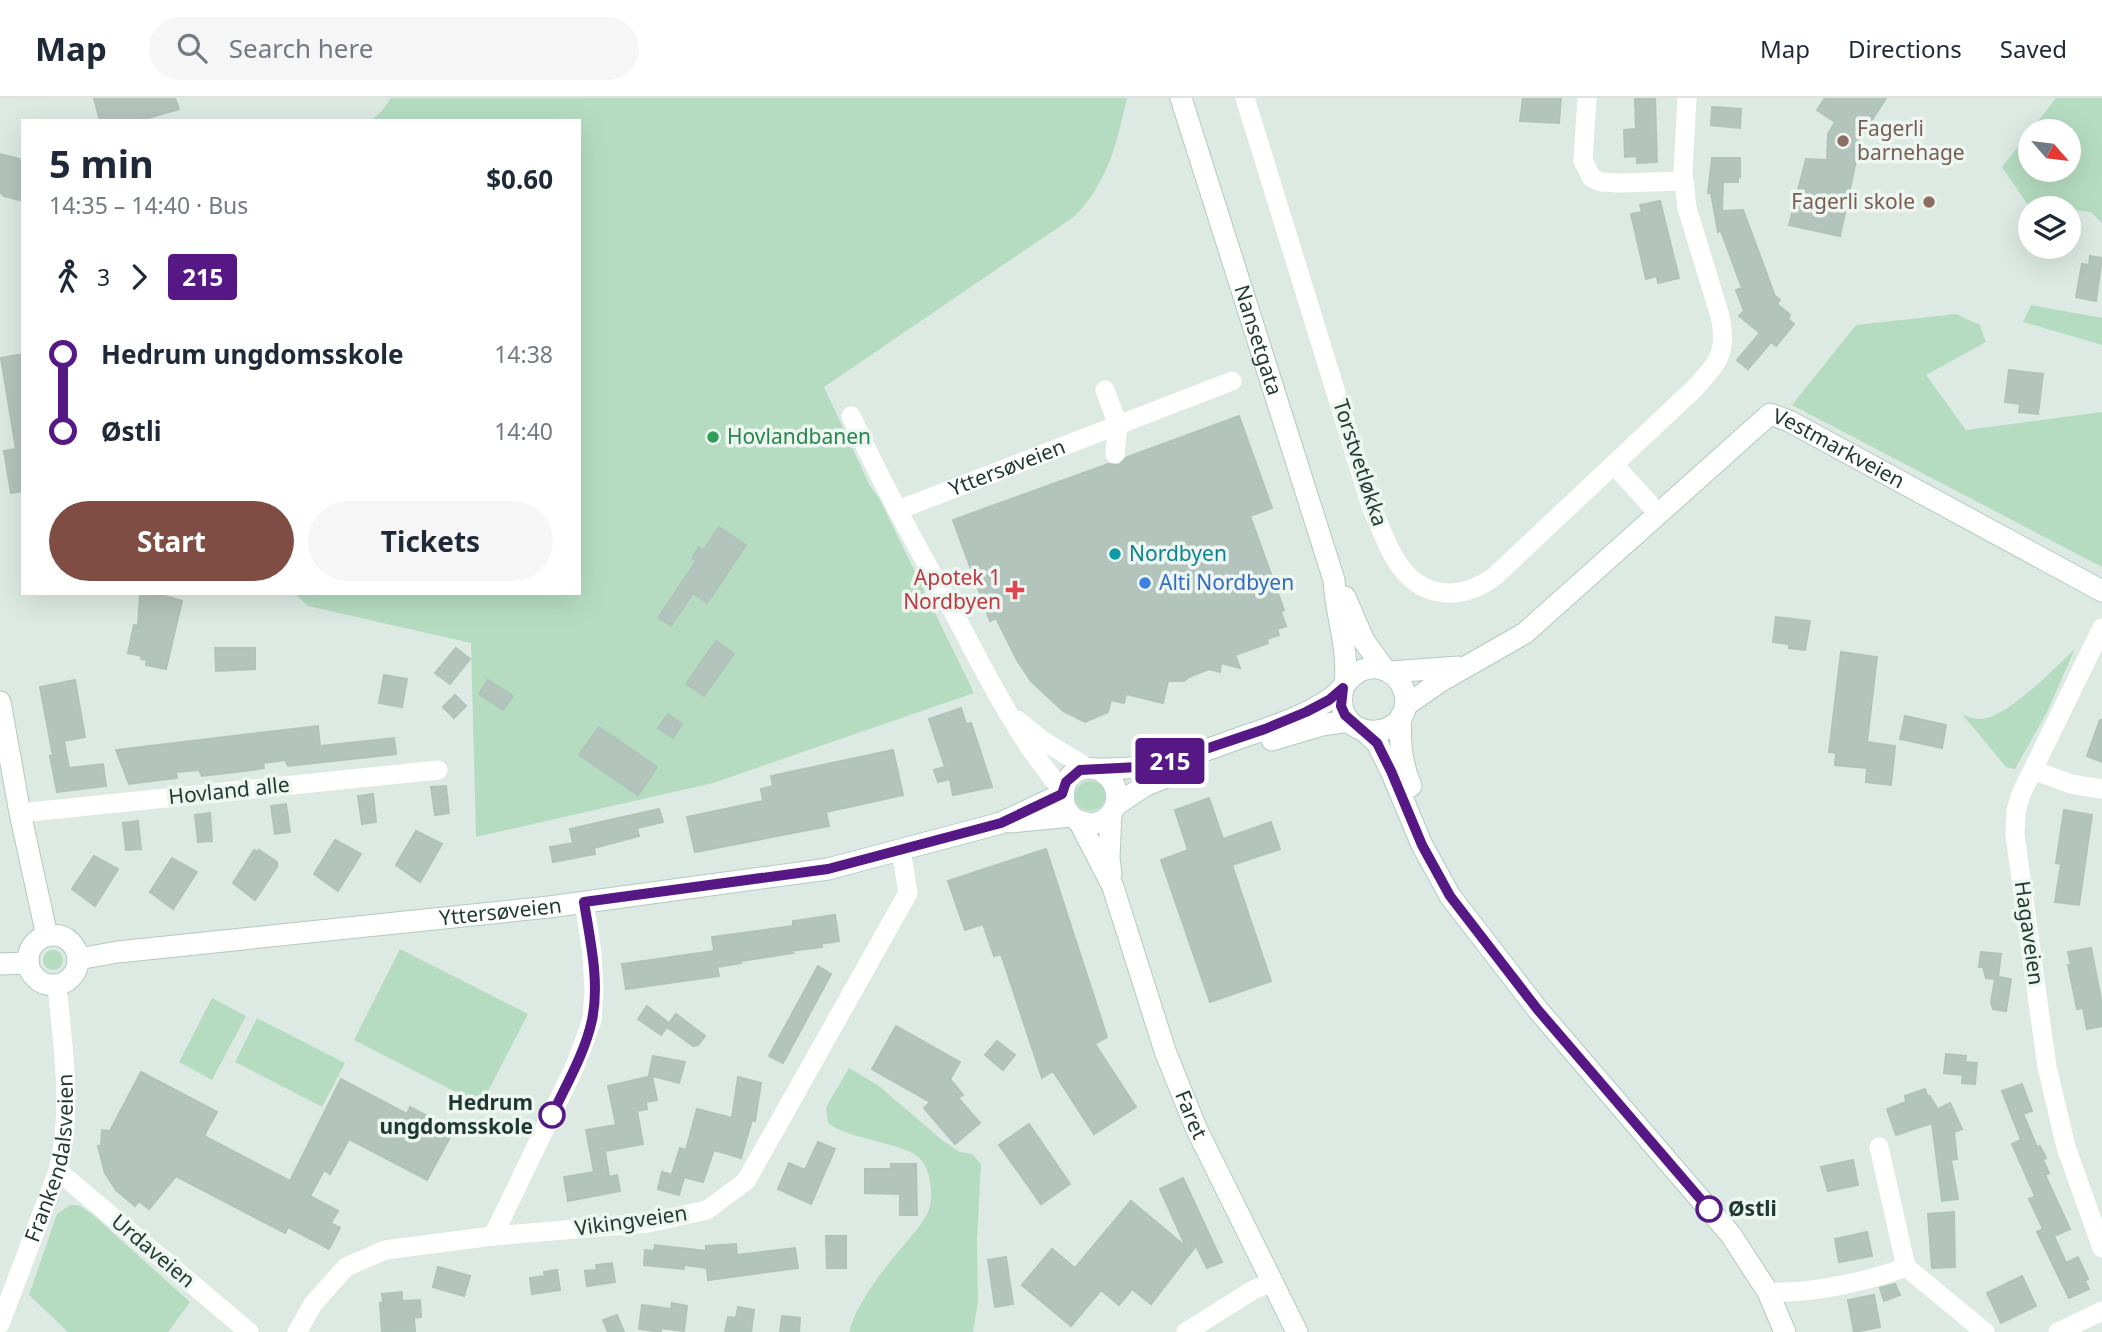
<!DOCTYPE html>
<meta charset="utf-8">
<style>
:root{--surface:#fff;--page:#f6f6f7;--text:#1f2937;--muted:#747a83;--line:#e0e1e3;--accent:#7f4d43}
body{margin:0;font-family:"Noto Sans",sans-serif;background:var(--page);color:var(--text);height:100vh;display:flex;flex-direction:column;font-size:26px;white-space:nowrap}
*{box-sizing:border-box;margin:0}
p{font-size:23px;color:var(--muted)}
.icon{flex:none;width:38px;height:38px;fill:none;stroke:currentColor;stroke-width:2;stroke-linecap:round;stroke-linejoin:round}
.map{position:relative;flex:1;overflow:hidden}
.sheet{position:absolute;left:21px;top:21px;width:560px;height:476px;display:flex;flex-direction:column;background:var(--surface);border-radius:0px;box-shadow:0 7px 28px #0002}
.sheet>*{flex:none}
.badge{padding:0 14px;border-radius:5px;font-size:24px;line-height:46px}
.needle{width:46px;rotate:118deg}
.tools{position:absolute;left:2018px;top:21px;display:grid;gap:14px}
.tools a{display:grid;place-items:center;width:63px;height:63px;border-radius:50%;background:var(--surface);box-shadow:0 7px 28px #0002;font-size:35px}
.map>.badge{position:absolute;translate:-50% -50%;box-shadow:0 0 0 4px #fff}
.legs{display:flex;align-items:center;gap:10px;height:77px;padding:0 28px;font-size:23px}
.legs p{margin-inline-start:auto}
.head{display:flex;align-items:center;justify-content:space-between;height:119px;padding:0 28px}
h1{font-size:38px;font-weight:700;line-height:52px}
.primary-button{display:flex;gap:14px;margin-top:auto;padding:14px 28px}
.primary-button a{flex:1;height:80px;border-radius:42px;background:var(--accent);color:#fff;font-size:28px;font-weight:700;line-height:80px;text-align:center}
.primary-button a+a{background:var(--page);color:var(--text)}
ul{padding:0 28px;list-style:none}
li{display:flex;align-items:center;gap:24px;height:77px;font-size:26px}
li i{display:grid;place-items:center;width:10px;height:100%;margin:0 9px;background:currentColor}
li i::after{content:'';width:18px;height:18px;margin:-9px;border:5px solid;border-radius:50%;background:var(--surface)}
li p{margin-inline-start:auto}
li:first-child i{background:linear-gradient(#0000 50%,currentColor 0)}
li:last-child i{background:linear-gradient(currentColor 50%,#0000 0)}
header{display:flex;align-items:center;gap:42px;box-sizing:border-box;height:98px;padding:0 35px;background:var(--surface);border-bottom:2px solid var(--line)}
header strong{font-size:33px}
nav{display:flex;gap:38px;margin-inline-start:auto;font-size:24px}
.search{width:490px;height:63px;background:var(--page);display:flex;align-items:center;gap:18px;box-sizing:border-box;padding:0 24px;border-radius:38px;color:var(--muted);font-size:26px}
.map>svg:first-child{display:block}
.green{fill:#b5dcc0;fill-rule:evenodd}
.building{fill:#b3c4bd;stroke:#b0c3bb;stroke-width:2}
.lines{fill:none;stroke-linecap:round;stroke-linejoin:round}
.secondary-casing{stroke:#b1cac0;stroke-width:23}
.street{stroke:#fff;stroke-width:19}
.secondary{stroke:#fff;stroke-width:21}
.line-1-casing{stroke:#fff;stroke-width:16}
.line-1{stroke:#561885;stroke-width:10}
.education-dot{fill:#8d6e63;stroke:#eef6f2;stroke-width:2.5}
.leisure-dot{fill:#2e9e5b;stroke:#eef6f2;stroke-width:2.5}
.culture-dot{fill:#0f9aa8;stroke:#eef6f2;stroke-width:2.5}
.shop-dot{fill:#3f7fe0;stroke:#eef6f2;stroke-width:2.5}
.health-dot{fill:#e0444e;stroke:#eef6f2;stroke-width:2.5}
.stop-1-dot{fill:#fff;stroke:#561885;stroke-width:3.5}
.labels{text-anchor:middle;stroke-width:7;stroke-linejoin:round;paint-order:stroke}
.education-label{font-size:21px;fill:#785e54;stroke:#eef6f2;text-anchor:start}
.street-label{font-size:21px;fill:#1f3932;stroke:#eef6f2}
.leisure-label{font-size:21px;fill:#27864d;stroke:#eef6f2;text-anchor:start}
.culture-label{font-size:21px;fill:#0d838f;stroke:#eef6f2;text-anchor:start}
.health-label{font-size:21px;fill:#be3a42;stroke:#eef6f2;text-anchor:end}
.shop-label{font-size:21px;fill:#366cbe;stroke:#eef6f2;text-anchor:start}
.stop-label{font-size:21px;font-weight:bold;fill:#1f3932;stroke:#eef6f2;text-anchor:end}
</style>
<header>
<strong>Map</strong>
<div class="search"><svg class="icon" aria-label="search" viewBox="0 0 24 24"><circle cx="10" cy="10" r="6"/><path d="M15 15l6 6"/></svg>Search here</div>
<nav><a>Map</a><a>Directions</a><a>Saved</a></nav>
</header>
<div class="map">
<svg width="2102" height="1234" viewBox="0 0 2102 1234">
<rect width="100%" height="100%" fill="#ddeae4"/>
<path class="green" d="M391 0H1127C1116 47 1109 82 1075 118L824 289 870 388 879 400 974 595 713 685 476 739 471 545 308 508 294 495H579V23H370L381 14Z
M2056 0H2102V125L2091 114 2028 107 2002 69ZM2030 33H2068V72H2030Z
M2031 207 2102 220V247L2023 224Z
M1956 216 1980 227 1986 244 1926 277 1966 332 2102 314V469L1792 307 1856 227Z
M2075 551 2047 614 2015 671 2006 669 1962 616C1966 618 1973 621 1978 621 2005 623 2055 569 2075 551Z
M1075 698a15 15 0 1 1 30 0a15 15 0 1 1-30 0Z
M400 851 528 916 481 1007 354 942Z
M43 862a10 10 0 1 1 20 0a10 10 0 1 1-20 0Z
M212 900 246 918 212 982 179 964Z
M257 920 345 965 322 1009 235 964Z
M849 970 879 988 942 1042 960 1054 972 1056 981 1066 977 1142 978 1204 973 1234H849C856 1206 884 1170 903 1148 912 1137 922 1127 928 1114 934 1101 931 1073 921 1062 906 1044 851 1043 828 1025L826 1009Z
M70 1107H78L92 1116 190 1204 168 1234H68L29 1197 57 1116Z"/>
<path class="building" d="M94 0H175L179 11 138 23H100Z
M1523 0H1561L1559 25 1520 23Z
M1635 0H1655L1657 64 1637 65V58L1625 59 1624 32 1636 31Z
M1825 0H1886L1853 52 1858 53 1840 138 1789 127 1806 61 1827 62 1828 36 1835 24 1817 12Z
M1712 9 1741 11 1740 30 1711 27Z
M0 56 23 62V103L4 98 0 94Z
M1712 60H1740V79L1738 78V84H1723L1722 113 1743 112 1775 198 1780 202 1777 206 1790 217 1788 221 1794 226 1776 248 1771 244 1748 271 1737 262 1760 235 1739 218 1744 213 1736 192 1742 190 1721 133 1718 134 1711 95H1708Z
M1660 103 1679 180 1658 185 1657 178 1646 181 1631 116 1642 114 1640 107Z
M2090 158 2102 160 2096 203 2076 199 2082 166 2089 167Z
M23 256V393L11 395 4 353 16 351 1 260Z
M2009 272 2043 276 2038 316 2019 314 2020 306 2005 304Z
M1239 318 1272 410 1250 418 1284 512 1281 514 1286 528 1277 531 1279 537 1267 541 1268 545 1235 557 1240 570 1221 565 1220 574 1209 571 1189 579 1184 583H1168L1163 605 1126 596 1124 605 1111 602 1108 614 1085 624 1063 613 1031 583 1017 562 996 520 990 523 953 422 1108 366 1119 367 1127 359Z
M719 429 746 447 707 505 693 495 671 528 658 520 696 463 692 460 699 449 704 452Z
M140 496 162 497 182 503 166 571 146 567 147 562 141 561 142 558 128 555 134 527 138 528Z
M1776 519 1810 523 1805 552 1789 550V546L1773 544Z
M716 543 734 556 704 598 686 586Z
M215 550H255V571L216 573Z
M456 550 470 561 450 586 435 575Z
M1841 554 1877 559 1867 644 1895 648 1891 687 1866 684 1867 670 1835 667 1836 655 1829 654Z
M384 577 407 581 402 609 379 605Z
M75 582 85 639 64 643 69 670 103 666 106 688 57 694 50 658H53L40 589Z
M488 582 513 598 503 612 479 596Z
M455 597 466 608 454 620 443 609Z
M961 610 966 626 971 625 992 689 953 697 950 681 938 684 934 672 945 669 929 621Z
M668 616 682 626 673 640 658 630Z
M1905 618 1946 627 1942 650 1900 641Z
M2100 622H2102V664L2087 658Z
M318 628 320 648 394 640 396 656 288 668 285 662 263 665 264 670 252 672 202 678 199 672 176 674 177 680 129 686 116 652Z
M599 629 657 669 638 697 579 657Z
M893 652 903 697 826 714 829 728 695 754 687 719 763 703 761 691 773 688 771 678Z
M446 688 449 715 435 717 431 689Z
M373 696 376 724 362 726 358 698Z
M1209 700 1223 741 1271 724 1280 751 1232 767 1271 883 1210 904 1161 762 1188 752 1175 712Z
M286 706 290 734 275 736 271 708Z
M659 711 663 724 637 730 639 738 594 750 595 756 553 764 550 749 573 745 570 731Z
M2064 712 2092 717 2079 807 2055 804 2061 766 2056 765Z
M210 715 212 743 198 744 195 717Z
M138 723 141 751 126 752 123 725Z
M416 733 442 746 420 784 396 767Z
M335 742 361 756 338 793 314 776Z
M1046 751 1107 939 1095 946 1136 1009 1094 1036 1053 973 1042 980 1001 856 994 858 983 826 965 832 948 783Z
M254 752 258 754 259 752 277 764V769L255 802 233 785Z
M94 758 118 771 95 808 72 791Z
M172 760 197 774 173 811 150 794Z
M835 817 839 843 821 846 822 849 790 853 793 855 740 863 741 865 717 869 719 878 626 891 622 866 714 853 712 839 793 828V823Z
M2091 850 2102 906V928L2087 931 2083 910 2077 911 2068 867H2071L2068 854Z
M1981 854 2001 856 1998 879 2011 881 2006 913 1993 911 1991 904 1995 881 1986 880 1983 869H1979Z
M818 868 831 876 783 965 769 958Z
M647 908 669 925 676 916 705 938 698 947 693 948 667 929 661 937 638 921Z
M896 928 960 964 950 981 963 997 958 1000 980 1025 955 1046 924 1010 930 1004 872 971Z
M997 943 1015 957 1003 972 985 957Z
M1946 956 1966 958 1965 964 1977 965 1975 986 1962 985 1963 977 1944 975Z
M653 958 685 964 679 985 649 977Z
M141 974 217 1014 204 1038 290 1083 341 981 407 1016 410 1009 454 1032 427 1082 349 1041 330 1076 324 1072 310 1098 338 1113 331 1125 340 1130 329 1151 288 1129 285 1135 176 1078 149 1111 139 1103 135 1108 116 1092 105 1075 98 1048H101L102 1032 110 1033Z
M652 978 657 1002 646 1004 647 1011 637 1013 643 1046 605 1053 609 1079 617 1077 620 1093 568 1103 564 1079 594 1074 586 1032 616 1027 608 988Z
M738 979 761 985 755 1023 752 1022 741 1060 714 1052 703 1084 672 1076 680 1050 686 1052 697 1011 732 1020Z
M2022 986 2032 1013 2023 1016 2037 1049 2040 1048 2046 1060 2043 1062 2049 1075 2045 1077 2070 1131 2054 1138 2066 1165 2078 1159 2088 1181 2085 1183 2089 1191 2069 1200 2037 1134 2043 1131 2029 1101 2035 1098 2012 1046 2021 1042 2002 993Z
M1925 991 1931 1009 1929 997 1940 1015V1010L1950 1005 1962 1031 1954 1034 1957 1061 1951 1062 1958 1101 1942 1103 1932 1025 1896 1037 1887 1011 1906 1004 1905 998Z
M1029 1026 1070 1086 1041 1106 999 1047Z
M818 1044 835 1051 811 1106 778 1091 789 1065 805 1072Z
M1853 1062 1858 1087 1828 1093 1821 1069Z
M891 1066H916L917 1117H900V1096L865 1095V1071H891Z
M662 1074 684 1080 679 1097 658 1091Z
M1183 1080 1222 1164 1207 1170 1196 1148 1151 1206 1132 1191 1119 1207 1101 1192 1071 1228 1022 1187 1052 1151 1075 1170 1131 1103 1186 1149 1160 1091Z
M1954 1114 1955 1169 1932 1170 1928 1116Z
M1867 1134 1872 1158 1839 1164 1835 1141Z
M826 1138H846V1170H827Z
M736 1146 737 1157 795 1150 798 1170 708 1182 707 1170 684 1167V1171L644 1167 645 1152 654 1153 655 1147 706 1153V1148Z
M1006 1159 1013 1206 995 1209 988 1162Z
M612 1165 615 1184 587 1188 585 1173 597 1172 596 1167Z
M438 1169 470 1178 464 1198 433 1189Z
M557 1172 560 1192 532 1196 530 1180 545 1178 544 1174Z
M2022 1178 2036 1208 2001 1225 1987 1195Z
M1895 1186 1900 1197 1884 1203 1880 1190Z
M402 1194V1203L420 1202 421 1219 414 1220 415 1233 382 1234 380 1205H383L382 1196Z
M1874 1197 1880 1229 1854 1234 1848 1202Z
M672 1205 687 1208 684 1233 661 1230V1234L639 1231 642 1207 671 1211Z
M738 1209 754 1212 751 1234H725L728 1219 736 1220Z
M617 1217 624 1234H608L603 1222Z
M782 1218 800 1220 799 1234H780Z"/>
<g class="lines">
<g class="secondary-casing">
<g id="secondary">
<path id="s3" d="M1181 0 1334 482C1336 519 1349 549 1345 586"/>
<path d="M1345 499 1364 543 1385 572"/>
<path d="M1390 574 1459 569"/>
<path d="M0 604 20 715 47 838"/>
<path id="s4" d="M1405 608 1441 583 1525 535 1770 316 1789 323 2102 493"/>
<path d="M1401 618C1399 643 1401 665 1411 688"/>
<path d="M1363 632 1377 645 1391 673 1422 747 1450 798 1538 912 1731 1137 1768 1194 1785 1234"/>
<path d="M1272 642 1322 627 1349 623"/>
<path d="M1097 671C1135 689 1112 737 1079 723 1058 714 1058 681 1079 672 1086 669 1093 671 1100 671 1117 671 1135 670 1153 667 1187 661 1221 646 1254 635 1280 626 1309 616 1331 600 1343 592 1349 577 1362 572 1368 570 1376 569 1382 571 1393 574 1401 583 1404 593 1419 643 1330 651 1343 590"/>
<path d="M1116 707 1146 687 1188 671"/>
<path d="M1111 715 1109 760 1111 776"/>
<path id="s5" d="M1079 723 1113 789 1165 953 1196 1030 1297 1234"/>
<path d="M1010 724 1071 718"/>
<circle cx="53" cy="862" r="25"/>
<path id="s6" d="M78 861 118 854 549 809 828 771 1001 725 1062 696"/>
<path d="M0 866 28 865"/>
</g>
</g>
<g class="street">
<path d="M1245 0 1371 408C1380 428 1387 450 1399 467 1424 502 1462 502 1494 479L1694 291C1718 265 1728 254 1720 218L1687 110 1683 74 1687 0"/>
<path d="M1587 0 1583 63 1592 80 1601 84 1620 85 1684 83"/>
<path d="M1105 292 1118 327 1115 356"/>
<path d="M851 318C883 388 920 454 957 521 989 581 1018 641 1063 693"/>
<path d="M1614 367 1659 416"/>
<path id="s1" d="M898 412 1232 283"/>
<path d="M2102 530 2021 696 2016 713 2015 737 2047 969 2066 1049 2102 1150"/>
<path d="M1017 622 1042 642 1088 670"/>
<path d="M2033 672 2071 686 2102 691"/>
<path d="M20 715 438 672"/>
<path d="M1879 1049 1906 1169 1985 1234"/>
<path d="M58 1073 249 1234"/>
<path d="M493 1138 575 968 592 922 594 893 592 855 584 804"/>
<path d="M1768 1194C1809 1196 1867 1184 1906 1169"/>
<path id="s2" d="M0 1226 58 1073C73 1013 63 949 57 888"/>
<path d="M297 1234 313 1206 346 1169 385 1152 493 1138 648 1125 707 1112 746 1083 908 795 901 752"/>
<path d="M1186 1234 1253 1192 1272 1184"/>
<path d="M2058 1234 2102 1213"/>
</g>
<use href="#secondary" class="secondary"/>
</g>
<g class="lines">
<g class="line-1-casing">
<path id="line-1" d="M552 1017C566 987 585 955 592 922 600 884 590 842 584 804L828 771 1001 725 1062 696 1066 684 1080 672 1138 669 1170 663 1265 631 1306 614 1329 602 1343 590 1341 608 1345 617 1377 645 1391 673 1422 747 1450 798 1538 912 1709 1111"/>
</g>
<use href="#line-1" class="line-1"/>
</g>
<g class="education-dot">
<circle cx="1843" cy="43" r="7"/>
<circle cx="1929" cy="104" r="7"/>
</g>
<circle class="leisure-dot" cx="713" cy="339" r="7"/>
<circle class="culture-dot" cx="1115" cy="456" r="7"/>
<circle class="shop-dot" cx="1145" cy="485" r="7"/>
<path class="health-dot" d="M1011.5 481.5h7v7h7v7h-7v7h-7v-7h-7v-7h7z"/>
<g class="stop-1-dot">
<circle cx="552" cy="1017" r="12"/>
<circle cx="1709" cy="1111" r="12"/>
</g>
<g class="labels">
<g class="education-label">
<text x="1857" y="38">Fagerli<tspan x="1857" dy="24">barnehage</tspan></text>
<text x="1915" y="111" text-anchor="end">Fagerli skole</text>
</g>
<g class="street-label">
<text dy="7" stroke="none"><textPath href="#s3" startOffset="254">Nansetgata</textPath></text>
<text dy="7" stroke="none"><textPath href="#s4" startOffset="546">Vestmarkveien</textPath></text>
<text transform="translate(1360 365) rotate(72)" y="7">Torstvetløkka</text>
<text dy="7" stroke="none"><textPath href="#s1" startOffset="117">Yttersøveien</textPath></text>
<text transform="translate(229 693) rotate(-6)" y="7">Hovland alle</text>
<text dy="7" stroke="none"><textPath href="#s6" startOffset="425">Yttersøveien</textPath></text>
<text transform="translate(2029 835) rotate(82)" y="7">Hagaveien</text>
<text dy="7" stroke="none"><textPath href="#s5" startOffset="315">Faret</textPath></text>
<text dy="7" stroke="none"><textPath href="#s2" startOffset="175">Frankendalsveien</textPath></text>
<text transform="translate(631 1123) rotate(-8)" y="7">Vikingveien</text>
<text transform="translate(153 1153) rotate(40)" y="7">Urdaveien</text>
</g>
<g class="leisure-label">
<text x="727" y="346">Hovlandbanen</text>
</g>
<g class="culture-label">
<text x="1129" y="463">Nordbyen</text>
</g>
<g class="health-label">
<text x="1001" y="487">Apotek 1<tspan x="1001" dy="24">Nordbyen</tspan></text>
</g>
<g class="shop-label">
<text x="1159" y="492">Alti Nordbyen</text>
</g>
<g class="stop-label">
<text x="533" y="1012">Hedrum<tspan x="533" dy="24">ungdomsskole</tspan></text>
<text x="1728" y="1118" text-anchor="start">Østli</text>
</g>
</g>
</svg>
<div class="tools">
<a><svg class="needle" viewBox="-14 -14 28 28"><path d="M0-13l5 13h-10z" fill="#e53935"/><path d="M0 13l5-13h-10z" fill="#747a83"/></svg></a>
<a><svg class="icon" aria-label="layers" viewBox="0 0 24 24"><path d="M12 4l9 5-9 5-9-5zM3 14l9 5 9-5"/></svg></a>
</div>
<b class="badge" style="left:1170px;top:663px;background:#561885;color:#fff">215</b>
<section class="sheet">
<div class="head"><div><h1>5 min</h1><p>14:35 – 14:40 · Bus</p></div><b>$0.60</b></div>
<div class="legs"><svg class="icon" aria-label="walk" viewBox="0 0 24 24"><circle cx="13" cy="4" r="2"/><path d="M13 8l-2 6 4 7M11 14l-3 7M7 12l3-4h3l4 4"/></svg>3<svg class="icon" aria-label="forward" viewBox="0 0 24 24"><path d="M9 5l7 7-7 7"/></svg><b class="badge" style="background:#561885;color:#fff">215</b></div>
<ul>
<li><i style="color:#561885"></i><b>Hedrum ungdomsskole</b><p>14:38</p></li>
<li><i style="color:#561885"></i><b>Østli</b><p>14:40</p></li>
</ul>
<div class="primary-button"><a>Start</a><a>Tickets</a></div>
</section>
</div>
